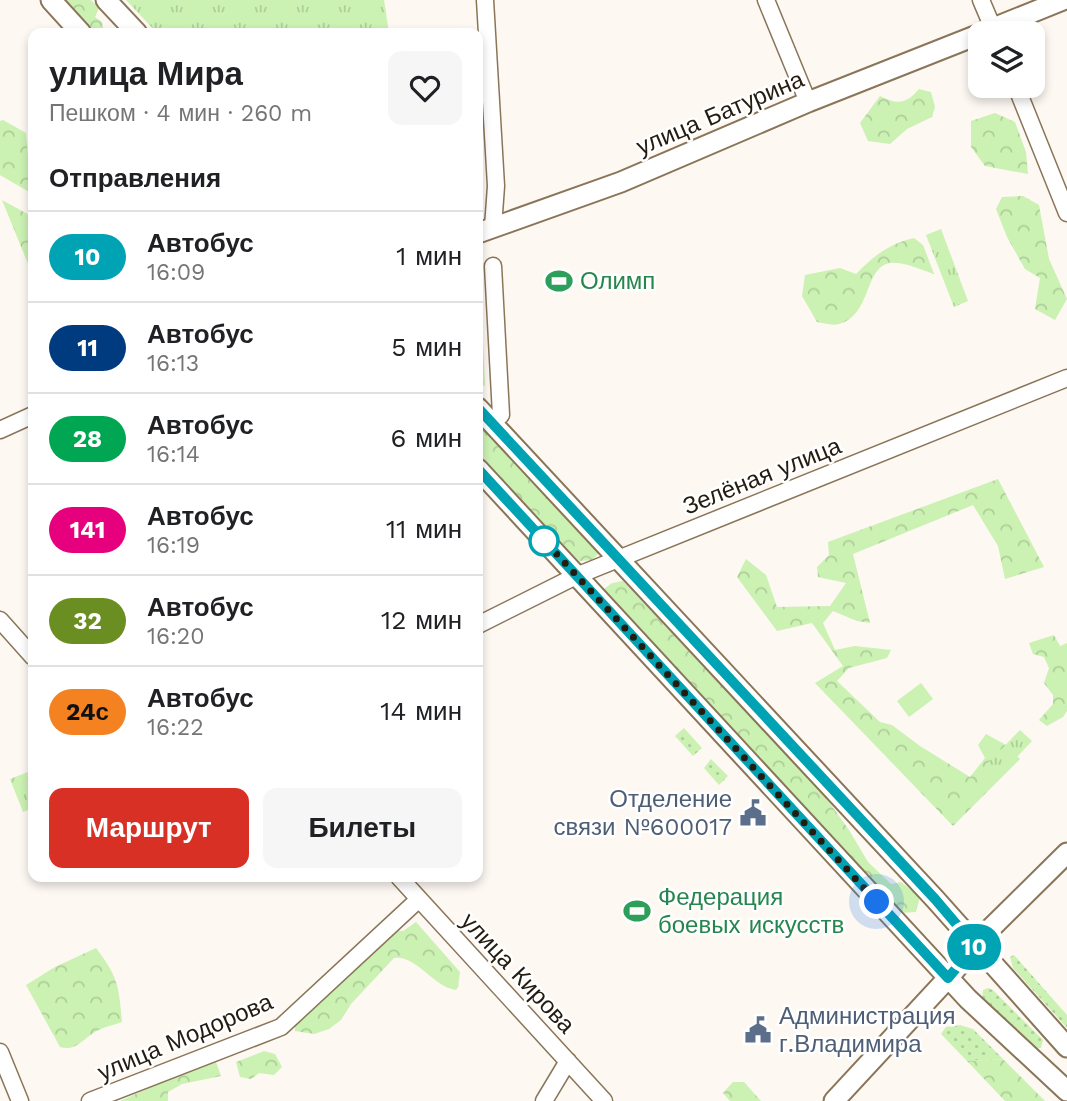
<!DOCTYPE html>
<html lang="ru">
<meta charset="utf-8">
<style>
:root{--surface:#fff;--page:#f6f6f6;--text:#202124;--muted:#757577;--line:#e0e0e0;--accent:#d93025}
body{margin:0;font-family:"Work Sans",sans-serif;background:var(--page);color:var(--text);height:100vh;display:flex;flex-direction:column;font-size:26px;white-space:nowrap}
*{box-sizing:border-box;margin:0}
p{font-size:23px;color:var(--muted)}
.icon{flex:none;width:38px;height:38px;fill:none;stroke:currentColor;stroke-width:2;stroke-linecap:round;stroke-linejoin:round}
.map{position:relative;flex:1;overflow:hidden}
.sheet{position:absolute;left:28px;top:28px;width:455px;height:854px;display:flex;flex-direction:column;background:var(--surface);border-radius:14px;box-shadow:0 4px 10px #0003}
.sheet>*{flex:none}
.badge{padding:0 14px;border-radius:23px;font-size:24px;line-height:46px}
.tools{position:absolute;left:968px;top:21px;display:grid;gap:14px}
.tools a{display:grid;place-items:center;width:77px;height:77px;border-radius:14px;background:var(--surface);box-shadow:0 4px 10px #0003;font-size:35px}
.you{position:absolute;width:35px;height:35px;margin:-18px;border:5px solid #fff;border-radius:50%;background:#1a73e8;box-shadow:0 0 0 10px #1a73e833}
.map>.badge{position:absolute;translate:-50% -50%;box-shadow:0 0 0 4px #fff}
h2{padding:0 21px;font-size:26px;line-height:63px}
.round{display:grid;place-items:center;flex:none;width:74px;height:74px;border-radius:14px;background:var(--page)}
.overview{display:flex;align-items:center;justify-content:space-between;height:119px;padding:0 21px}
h1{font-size:33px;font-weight:700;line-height:52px}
.cta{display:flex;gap:14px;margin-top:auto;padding:14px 21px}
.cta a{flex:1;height:80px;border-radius:14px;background:var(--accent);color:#fff;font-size:28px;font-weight:700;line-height:80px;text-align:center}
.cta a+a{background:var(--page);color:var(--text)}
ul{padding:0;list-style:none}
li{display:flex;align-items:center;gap:21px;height:91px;padding:0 21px;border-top:2px solid var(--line)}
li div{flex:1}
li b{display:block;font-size:26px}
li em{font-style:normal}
li .badge{min-width:77px;font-weight:700;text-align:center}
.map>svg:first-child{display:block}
.grass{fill:url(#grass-dots)}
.forest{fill:url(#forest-crowns)}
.park{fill:url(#park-tufts)}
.pitch{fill:#cbf1b3}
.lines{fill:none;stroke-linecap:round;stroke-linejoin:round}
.minor-casing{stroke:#8a7558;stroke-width:19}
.major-casing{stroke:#8a7558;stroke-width:23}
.minor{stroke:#fff;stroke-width:16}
.major{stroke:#fff;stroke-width:19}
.line-casing{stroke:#fff;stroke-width:16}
.line{stroke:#00a3b4;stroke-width:10}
.walk{stroke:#241c10;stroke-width:7;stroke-dasharray:0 12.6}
.stop-dot{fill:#fff;stroke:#00a3b4;stroke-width:3.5}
.labels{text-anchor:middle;stroke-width:5;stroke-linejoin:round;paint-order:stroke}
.street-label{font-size:24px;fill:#241c10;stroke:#fff}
.leisure-label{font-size:24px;fill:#27864d;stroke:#fff;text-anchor:start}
.service-label{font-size:24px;fill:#4e5e75;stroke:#fff;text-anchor:end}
</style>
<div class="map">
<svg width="1067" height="1101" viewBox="0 0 1067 1101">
<defs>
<pattern id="grass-dots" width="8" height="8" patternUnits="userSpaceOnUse" patternTransform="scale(1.75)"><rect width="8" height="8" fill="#cbf1b3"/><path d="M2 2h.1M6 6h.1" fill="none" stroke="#aece99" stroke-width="1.8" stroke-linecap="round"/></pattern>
<pattern id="forest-crowns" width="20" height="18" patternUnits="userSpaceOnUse" patternTransform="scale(1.75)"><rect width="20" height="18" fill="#cbf1b3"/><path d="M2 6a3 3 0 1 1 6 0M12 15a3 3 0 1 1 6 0" fill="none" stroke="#aece99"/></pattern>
<pattern id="park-tufts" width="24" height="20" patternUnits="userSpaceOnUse" patternTransform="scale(1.75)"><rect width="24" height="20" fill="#cbf1b3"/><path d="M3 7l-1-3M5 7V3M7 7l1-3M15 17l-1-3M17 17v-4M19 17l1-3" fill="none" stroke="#aece99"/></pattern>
</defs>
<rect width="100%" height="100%" fill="#fdf8f2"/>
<path class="grass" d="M478 275 480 277 485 387 478 379Z
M684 728 702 748 693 756 675 736Z
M711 759 728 776 719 785 704 768Z
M1014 955 1067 1015V1028L1013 968 1010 957Z
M988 988 993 990 1043 1040 1041 1048H1034L982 998 983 990Z
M960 1025 973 1029 1003 1059 967 1061 941 1034 946 1027Z"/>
<path class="forest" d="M61 0H91L99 8 95 17 102 22 104 33H92Z
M919 89 931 92 935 107 932 117 907 129 890 144 868 141 860 123 880 96C898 105 906 104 919 89Z
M995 113 1015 122 1026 152 1028 174 985 166 971 147V121Z
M3 120 26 133 31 193 0 175V121Z
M1023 196 1039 205 1049 259 1067 299 1055 320 1035 309 1040 278 1025 269 1007 237 996 209 1002 197Z
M2 200 33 217V276Z
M914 238 923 245 934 274C922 270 902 261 890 263 864 267 872 315 839 324 833 326 823 323 817 322L802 296 805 275 840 268 856 274C874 256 888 244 914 238Z
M478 421 600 552 592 560 579 561 478 453Z
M998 479 1044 567 1005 579 998 546 973 505 853 554 870 623 857 621 833 611 823 623 835 650 855 646 891 650 887 658 849 668 837 681 880 722 892 725 920 746 970 777 985 758 978 745 986 734 1006 745 1020 759 953 826 815 683 843 666 812 623 777 631 737 577 746 559 766 575 777 607 830 606 846 583 818 577 817 567 829 555 828 542Z
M623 581 824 795 849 830 868 862 891 884 901 882 920 897 916 912 899 913 604 589 612 583Z
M1054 635 1060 646 1067 643V711L1063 717 1047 726 1039 720 1053 704V695L1044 683 1049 668 1044 657 1033 654 1029 643Z
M416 922 460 972 458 987 456 990C433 987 417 955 394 958L351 1004 341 1020 329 1029 314 1034 295 1031V1025L304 1011 388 930 403 931Z
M96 948C118 977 119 986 122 1022 114 1025 103 1027 95 1032 83 1039 75 1052 60 1047L26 985 55 967Z
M264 1051 275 1054 282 1067 274 1075 259 1073 251 1079 240 1077 236 1062Z
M1003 1059 1045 1101H1005L967 1061Z
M209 1061 216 1062 221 1076 182 1084 168 1092V1101H120Z
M733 1082H744L761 1101H730L723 1093Z"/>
<path class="park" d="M126 0H384L389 33H157Z
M941 229 968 301 954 307 926 235Z
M1020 730 1032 741 999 776 987 764Z
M33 770V808L23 812 10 779Z"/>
<path class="pitch" d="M921 683 933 699 909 717 897 701Z"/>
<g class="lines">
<g class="minor-casing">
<path id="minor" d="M485 0 496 186 493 227
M766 0 808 102
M981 0 995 33
M1016 86 1067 213
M492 423 501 415 493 266
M0 430 33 415
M0 620 33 657
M478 625 576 576 1067 378
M399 877 604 1101
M0 1052 20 1101
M90 1101 281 1027 419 899
M544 1101 568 1061"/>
</g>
<g class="major-casing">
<path id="major" d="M51 0 81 33
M106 0 137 33
M981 33 1063 0
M478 233 621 182 808 102 980 34
M478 408 935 899 1067 1047
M478 469 968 999 1067 1091
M834 1101 948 978 989 930 1067 853"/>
</g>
<use href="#minor" class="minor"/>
<use href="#major" class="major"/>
</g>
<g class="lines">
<g class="line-casing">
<path id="line" d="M478 408 935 899 975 946 948 978 478 469"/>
</g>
<use href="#line" class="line"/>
<path class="walk" d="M544 541 542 538 877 902"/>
</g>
<defs>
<g id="stadium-bare" transform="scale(2.1)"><path d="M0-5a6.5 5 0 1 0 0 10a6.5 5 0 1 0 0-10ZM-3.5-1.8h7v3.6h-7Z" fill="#2e9e5b" stroke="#fff" stroke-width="2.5" paint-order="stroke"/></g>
<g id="civic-bare" transform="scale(2.1)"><path d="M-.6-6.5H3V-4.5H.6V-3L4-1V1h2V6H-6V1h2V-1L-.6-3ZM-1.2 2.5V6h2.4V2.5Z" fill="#5c6f8a" stroke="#fff" stroke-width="2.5" paint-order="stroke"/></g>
</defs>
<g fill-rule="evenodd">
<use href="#stadium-bare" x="559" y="281"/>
<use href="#civic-bare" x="753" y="813"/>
<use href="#stadium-bare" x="637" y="911"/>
<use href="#civic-bare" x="758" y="1030"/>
</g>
<circle class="stop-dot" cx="544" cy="541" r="14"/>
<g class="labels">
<g class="street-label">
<text transform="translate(720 113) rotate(-23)" y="8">улица Батурина</text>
<text transform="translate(762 476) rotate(-22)" y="8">Зелёная улица</text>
<text transform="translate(518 973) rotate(47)" y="8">улица Кирова</text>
<text transform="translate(185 1037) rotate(-23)" y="8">улица Модорова</text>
</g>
<g class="leisure-label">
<text x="580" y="289">Олимп</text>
<text x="658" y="905">Федерация<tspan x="658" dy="28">боевых искусств</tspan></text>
</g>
<g class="service-label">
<text x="732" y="807">Отделение<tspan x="732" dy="28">связи №600017</tspan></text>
<text x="779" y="1024" text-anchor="start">Администрация<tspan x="779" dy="28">г.Владимира</tspan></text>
</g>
</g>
</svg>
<div class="tools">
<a><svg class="icon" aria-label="layers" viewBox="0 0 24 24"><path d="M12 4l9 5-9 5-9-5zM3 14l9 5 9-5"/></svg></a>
</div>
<div class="you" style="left:877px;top:902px"></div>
<b class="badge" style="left:974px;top:947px;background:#00a3b4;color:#fff">10</b>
<section class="sheet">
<div class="overview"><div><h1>улица Мира</h1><p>Пешком · 4 мин · 260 m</p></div><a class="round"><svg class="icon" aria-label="heart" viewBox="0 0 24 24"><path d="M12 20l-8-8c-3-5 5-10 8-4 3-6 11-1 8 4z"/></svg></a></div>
<h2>Отправления</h2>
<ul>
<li><span class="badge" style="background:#00a3b4;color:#fff">10</span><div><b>Автобус</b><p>16:09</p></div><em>1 мин</em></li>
<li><span class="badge" style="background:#003b80;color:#fff">11</span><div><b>Автобус</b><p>16:13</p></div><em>5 мин</em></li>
<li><span class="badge" style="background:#00a651;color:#fff">28</span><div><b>Автобус</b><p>16:14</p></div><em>6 мин</em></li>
<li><span class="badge" style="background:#e6007e;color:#fff">141</span><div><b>Автобус</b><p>16:19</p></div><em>11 мин</em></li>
<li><span class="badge" style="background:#6b8e23;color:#fff">32</span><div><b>Автобус</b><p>16:20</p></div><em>12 мин</em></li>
<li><span class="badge" style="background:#f58220;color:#111">24с</span><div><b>Автобус</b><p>16:22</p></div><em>14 мин</em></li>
</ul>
<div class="cta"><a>Маршрут</a><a>Билеты</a></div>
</section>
</div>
